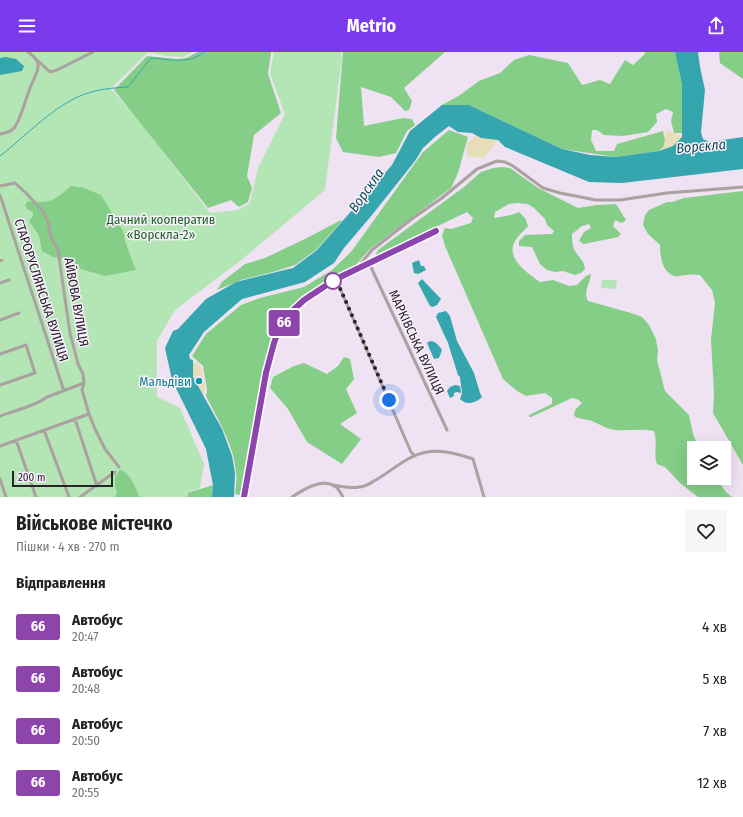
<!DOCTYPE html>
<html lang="uk">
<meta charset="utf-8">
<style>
:root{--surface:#fff;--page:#f6f6f6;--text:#222;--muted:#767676;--accent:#7c3aed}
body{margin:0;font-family:"Fira Sans Condensed",sans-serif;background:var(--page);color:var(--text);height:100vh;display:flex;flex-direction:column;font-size:15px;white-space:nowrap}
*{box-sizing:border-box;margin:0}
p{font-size:13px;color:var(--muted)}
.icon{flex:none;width:22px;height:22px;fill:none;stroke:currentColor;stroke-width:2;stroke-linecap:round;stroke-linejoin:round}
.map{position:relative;height:445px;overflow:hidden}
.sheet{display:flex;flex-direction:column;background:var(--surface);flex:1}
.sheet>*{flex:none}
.badge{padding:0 8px;border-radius:3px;font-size:14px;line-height:26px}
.buttons{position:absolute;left:687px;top:389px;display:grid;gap:8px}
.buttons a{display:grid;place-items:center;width:44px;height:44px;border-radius:0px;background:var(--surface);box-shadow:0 4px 16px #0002;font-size:20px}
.scale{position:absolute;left:12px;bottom:10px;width:101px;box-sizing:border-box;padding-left:4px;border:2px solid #272329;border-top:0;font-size:11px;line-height:14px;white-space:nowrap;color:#272329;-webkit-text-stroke:3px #faf0fe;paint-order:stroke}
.you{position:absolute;width:20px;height:20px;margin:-10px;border:3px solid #fff;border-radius:50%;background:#1a73e8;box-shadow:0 0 0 6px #1a73e833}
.map>.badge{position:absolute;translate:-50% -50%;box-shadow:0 0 0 2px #fff}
h2{padding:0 16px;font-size:15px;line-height:36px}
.round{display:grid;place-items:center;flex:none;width:42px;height:42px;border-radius:0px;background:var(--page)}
.head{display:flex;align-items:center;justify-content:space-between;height:68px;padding:0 16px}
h1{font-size:19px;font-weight:700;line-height:30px}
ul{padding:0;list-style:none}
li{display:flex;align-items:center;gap:12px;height:52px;padding:0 16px}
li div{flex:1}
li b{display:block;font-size:15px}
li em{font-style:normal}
li .badge{min-width:44px;font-weight:700;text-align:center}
header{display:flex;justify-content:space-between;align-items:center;height:52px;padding:0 16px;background:var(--accent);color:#fff;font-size:18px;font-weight:700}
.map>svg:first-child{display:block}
.green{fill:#b4e5b4}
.forest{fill:#85ce87}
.sand{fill:#e7ddb8}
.water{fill:#35a5ae}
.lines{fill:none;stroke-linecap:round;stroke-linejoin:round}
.stream{stroke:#35a5ae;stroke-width:1}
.street{stroke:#aba1a0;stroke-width:3}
.secondary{stroke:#8e7f7d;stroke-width:4.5}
.line-casing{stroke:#fff;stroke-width:9}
.line{stroke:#8e44ad;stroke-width:6}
.walk{stroke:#272329;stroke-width:4;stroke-dasharray:0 7.2}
.stop-dot{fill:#fff;stroke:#8e44ad;stroke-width:2}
.culture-dot{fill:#0f9aa8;stroke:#faf0fe;stroke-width:1.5}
.labels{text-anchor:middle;stroke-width:3;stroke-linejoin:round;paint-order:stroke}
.park-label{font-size:13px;fill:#1c6523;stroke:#faf0fe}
.street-label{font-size:13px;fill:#272329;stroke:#faf0fe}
.culture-label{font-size:13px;fill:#0d838f;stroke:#faf0fe;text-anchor:end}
.water-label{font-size:14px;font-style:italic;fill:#0c4d52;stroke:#faf0fe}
</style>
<header><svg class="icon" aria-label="menu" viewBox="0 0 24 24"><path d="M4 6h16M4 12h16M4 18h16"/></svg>Metrio<svg class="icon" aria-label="share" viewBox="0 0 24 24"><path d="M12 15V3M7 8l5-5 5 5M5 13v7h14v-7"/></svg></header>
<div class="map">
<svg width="743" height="445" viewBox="0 0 743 445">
<rect width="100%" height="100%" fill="#eee2f3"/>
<path class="green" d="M0 0H192L184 5 165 4 148 0 111 37 141 71 210 161 238 158 250 151 258 116 285 62 270 22 274 0H340L342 5 325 138 240 209 175 258 157 289V345L180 356 204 412 200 436 188 441V445H0Z
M602 228H617L616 237 601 236Z"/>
<path class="forest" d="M198 0H271L268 22 281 61 254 83 247 124 252 136 248 150 239 155 231 148 208 156 114 38 147 4 177 7 186 6Z
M343 0H445L404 36 412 49 409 58 405 59 391 45 361 35 364 74 403 66 412 67 415 73 407 79 396 101 379 105 343 100 336 86Z
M645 0H675L682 33V81H674L671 69 673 60 666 57 656 62 657 70 648 80 623 84 604 83 597 78H592L591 88 596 99H614L617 92 663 79 666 93 659 99 616 105 562 97 469 53H442L460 43 479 29 500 21 514 8 529 3 568 11 582 33 600 28 610 32 625 8 633 13 645 2Z
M719 0H743V27L720 11Z
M449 78 468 85 458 121 451 136 370 197 354 215 300 248 287 261 271 289 262 323 241 443 235 442C236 435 237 427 236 420 234 393 218 368 206 344L207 338 203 314 192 304 206 282 241 253 260 246 304 235 332 218 351 200 423 100Z
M502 115 510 116 538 136 578 156 597 153 616 152 626 168 622 171 615 168 613 174 621 182 618 185 584 192 579 189 584 180 591 176 589 172 582 174 572 182C572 188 572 193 575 199 579 206 584 208 585 217L581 221 575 223 563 219 556 220 547 218 540 212 532 195 519 194V189L525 183 552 182 554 179 547 173 545 167 534 156 528 152 517 151 509 152 495 160 494 166 511 163 519 160 525 166 528 174C523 180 515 186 513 194 509 209 530 223 540 230L553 228 569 234 577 233 586 224 591 222C590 232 583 239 588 249L631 261 642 265 649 273 656 287 658 299 657 308 665 339 689 363 693 382 699 396H694V426H716L726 440 732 445H698L680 431 665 415 657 412C653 400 658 391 654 379 641 376 629 379 616 378 606 377 598 371 589 368 584 367 579 367 574 364L575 358 582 351 577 347 572 346 531 365H529V363L552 352V346L545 341 526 344 517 339 503 327 445 194 442 183 445 176 451 177 471 171 473 166 467 160 375 204 378 198 464 135 481 120 493 116Z
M71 134 84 136 101 143 123 179 126 192 136 218 105 224 77 216 65 207 53 205 42 199 39 184 29 169 33 164V160L28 158 25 153 28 149C51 152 55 148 71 134Z
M743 139V413L713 361 714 341 711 288 715 251 712 238 700 223C695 223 691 222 687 223 682 223 678 225 674 224 662 220 660 204 660 193L648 182 643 173 645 163 649 158 667 150H672L684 146Z
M341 168 342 169 317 197 295 213 273 220 241 228 217 238 222 230 245 212 265 206 309 185Z
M344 305 350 307 354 327 346 337 357 361 340 372 361 387 342 412 307 390 288 357 270 336 273 325 294 314 304 311 327 322 338 314Z
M120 418C130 420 136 436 139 445H115L117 440 115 434V424Z
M213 433 212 445H188V441Z"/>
<path class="sand" d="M667 78 682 85 673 94 663 97Z
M476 84 481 86 498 88 484 106 467 104V91Z
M197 310 199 314H201L205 336 203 344 193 324V311Z"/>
<path class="water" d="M675 0H698L700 15 705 38 701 80 703 87 709 90 743 85V117L622 131 589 130 505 95 498 88 481 86 472 81 458 80 449 74 436 84 423 96 415 109 372 163 344 196 334 211 305 230 242 247 204 280 189 303 190 307 193 308V325L222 377 232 404 235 421 234 445H212L213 433 206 397 172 328 165 296 173 279 178 277 206 247 236 230 293 216 317 198 392 113 410 79 442 53H469L562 97 590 103 616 105 659 99 673 94 682 85V33Z
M6 5 16 7 24 14 22 19 0 23V6Z
M419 208 421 214H424L426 218 418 222 414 221 412 211Z
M422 227 441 247 437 253 433 255 430 254 418 231Z
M446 259 450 264 457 289 474 321 480 341 482 345C476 351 466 354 460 347L462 341 460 325 458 323 448 291 436 265 438 261Z
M430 289C435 289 440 294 442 298L439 306 434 307 427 291Z
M455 333 460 334 461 341 457 340 454 341V344L450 346 447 339 450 335Z"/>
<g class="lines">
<path class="stream" d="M0 104C26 84 54 53 85 42 99 37 113 36 128 35L151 6C168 7 190 13 204 0"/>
<path class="street" d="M37 8 50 20 57 18 93 0
M0 82C5 81 11 80 14 76 21 68 27 41 33 29 35 24 39 18 38 12 37 6 32 3 28 0
M0 134 15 131 27 142 44 161 48 170 51 185 58 198 70 281 78 312 83 322 84 331 82 338 89 362 96 379 105 397 119 415
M0 143 64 339
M0 209 2 208
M369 211 447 378
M359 215 436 179
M357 216 372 198 413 166 442 146 477 117 497 109 505 110 513 114 543 136 560 141 596 148H620L667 141 743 135
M336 227 411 400 415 404
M0 231 9 228
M0 268 19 261
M0 302 26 293 35 321 0 333
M0 364C13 359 36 354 47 345L84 331
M75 367 97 434
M44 378 69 445
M16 388 36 445
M0 394 89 362
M0 427 6 445
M332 433C341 434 351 437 359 435 365 435 369 432 374 429 391 420 407 403 427 400 442 397 459 402 473 407L484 445
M80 445 115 420
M292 445C303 438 322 425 336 435 339 437 341 442 343 445"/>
<path class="secondary" d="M244 445C249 419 254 393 258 367 265 331 267 289 291 260 308 240 334 228 357 216"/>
</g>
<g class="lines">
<g class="line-casing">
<path id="line" d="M244 445 266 321 274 291 278 280 290 261 304 248 336 227 436 179"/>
</g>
<use href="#line" class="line"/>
<path class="walk" d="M333 229 336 227 389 348"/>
</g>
<circle class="stop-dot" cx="333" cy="229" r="8"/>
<circle class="culture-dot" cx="199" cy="329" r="4"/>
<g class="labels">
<g class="park-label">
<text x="161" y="172">Дачний кооператив<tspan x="161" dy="15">«Ворскла-2»</tspan></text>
</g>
<g class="street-label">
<text transform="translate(42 238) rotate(72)" y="5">СТАРОРУСЛЯНСЬКА ВУЛИЦЯ</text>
<text transform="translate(77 250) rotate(80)" y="5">АЙВОВА ВУЛИЦЯ</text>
<text transform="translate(417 290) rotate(65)" y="5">МАРКІВСЬКА ВУЛИЦЯ</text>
</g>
<g class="culture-label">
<text x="191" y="334">Мальдіви</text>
</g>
<g class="water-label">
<text transform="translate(701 94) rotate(-5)" y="5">Ворскла</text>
<text transform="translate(366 138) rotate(-55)" y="5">Ворскла</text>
</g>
</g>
</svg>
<div class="buttons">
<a><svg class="icon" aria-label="layers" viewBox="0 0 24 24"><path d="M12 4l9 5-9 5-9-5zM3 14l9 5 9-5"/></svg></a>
</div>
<div class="scale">200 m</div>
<div class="you" style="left:389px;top:348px"></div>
<b class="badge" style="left:284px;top:271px;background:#8e44ad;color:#fff">66</b>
</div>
<section class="sheet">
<div class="head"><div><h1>Військове містечко</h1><p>Пішки · 4 хв · 270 m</p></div><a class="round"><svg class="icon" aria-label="heart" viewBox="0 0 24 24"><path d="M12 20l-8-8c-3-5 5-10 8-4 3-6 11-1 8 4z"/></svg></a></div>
<h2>Відправлення</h2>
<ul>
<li><span class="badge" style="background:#8e44ad;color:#fff">66</span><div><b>Автобус</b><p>20:47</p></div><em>4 хв</em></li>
<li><span class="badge" style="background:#8e44ad;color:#fff">66</span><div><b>Автобус</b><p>20:48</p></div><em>5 хв</em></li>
<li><span class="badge" style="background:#8e44ad;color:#fff">66</span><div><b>Автобус</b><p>20:50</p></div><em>7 хв</em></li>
<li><span class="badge" style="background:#8e44ad;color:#fff">66</span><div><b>Автобус</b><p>20:55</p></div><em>12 хв</em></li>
</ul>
</section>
